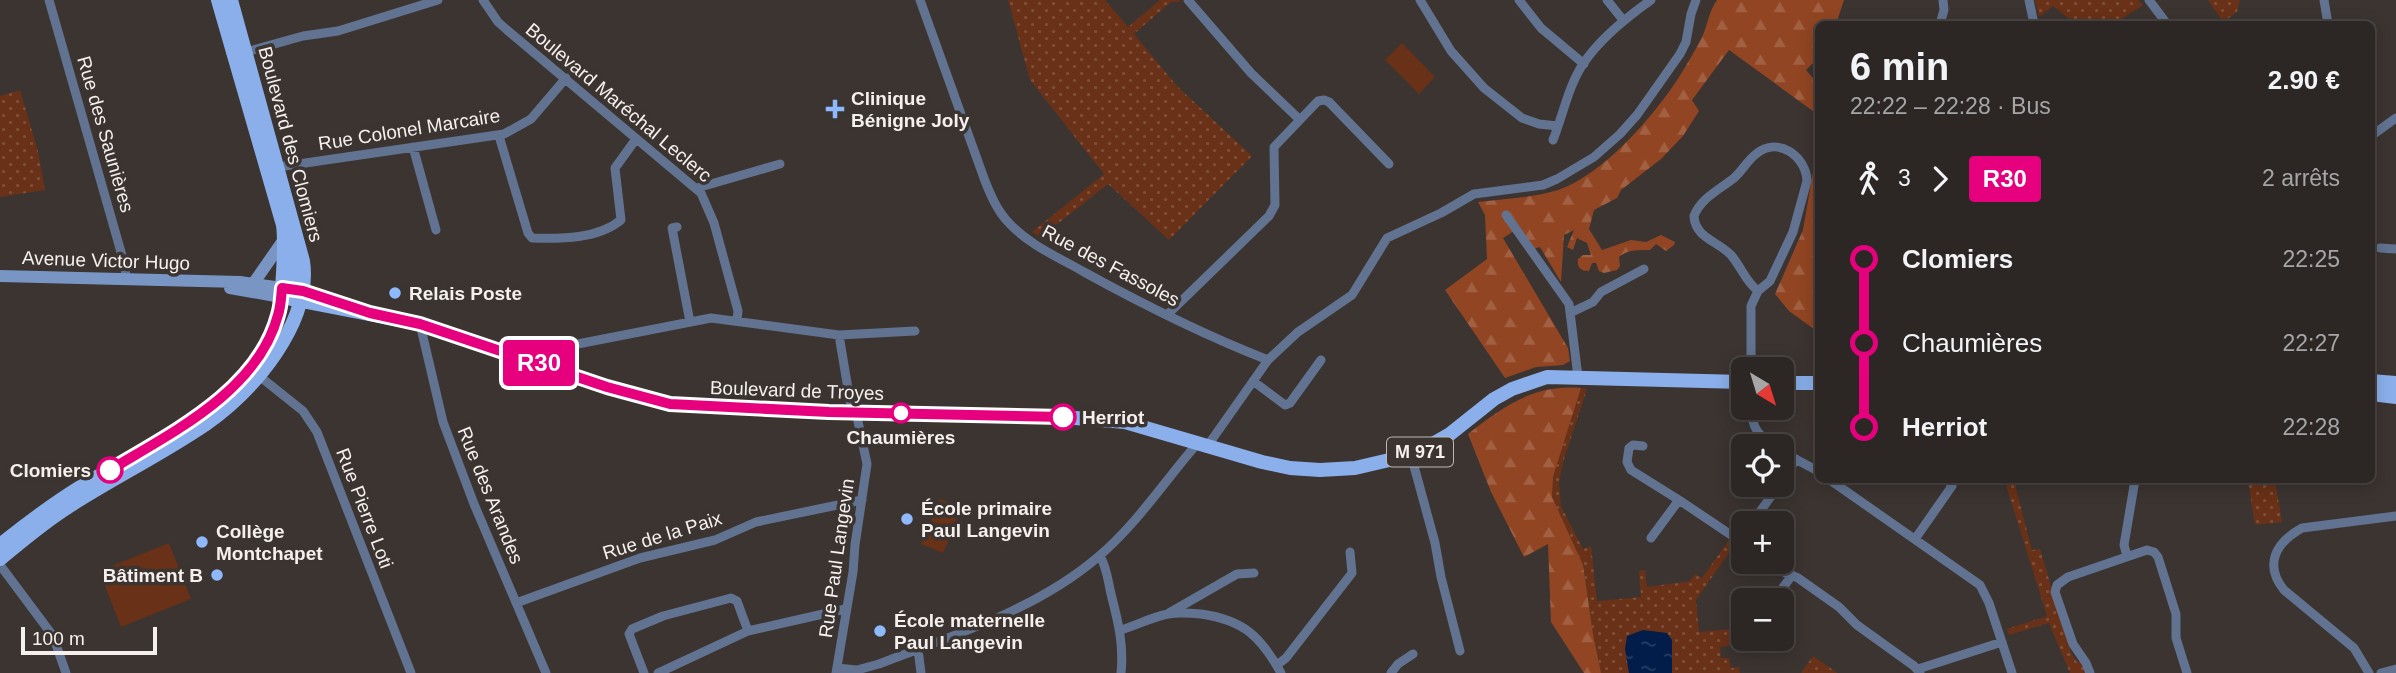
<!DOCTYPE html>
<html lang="fr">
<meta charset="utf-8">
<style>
:root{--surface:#2c2725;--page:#383332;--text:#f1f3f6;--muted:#a6a5a7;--line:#484442}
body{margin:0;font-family:Helvetica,sans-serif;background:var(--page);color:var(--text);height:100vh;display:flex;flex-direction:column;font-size:26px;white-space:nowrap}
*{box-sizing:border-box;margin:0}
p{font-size:23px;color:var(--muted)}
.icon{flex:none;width:38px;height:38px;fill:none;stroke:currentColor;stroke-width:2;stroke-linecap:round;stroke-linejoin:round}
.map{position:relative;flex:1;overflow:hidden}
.details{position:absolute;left:1815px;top:21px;width:560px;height:462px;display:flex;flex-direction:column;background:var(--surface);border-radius:10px;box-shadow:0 4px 18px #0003,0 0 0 2px var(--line)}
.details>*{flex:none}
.badge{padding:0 14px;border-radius:5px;font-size:24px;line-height:46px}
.needle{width:46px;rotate:142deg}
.buttons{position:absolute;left:1731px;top:357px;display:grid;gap:14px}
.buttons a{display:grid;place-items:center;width:63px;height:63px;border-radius:10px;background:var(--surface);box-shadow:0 4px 18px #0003,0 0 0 2px var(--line);font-size:35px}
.scale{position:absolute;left:21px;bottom:18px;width:136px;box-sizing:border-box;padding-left:7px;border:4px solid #f5f0ee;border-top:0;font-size:19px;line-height:24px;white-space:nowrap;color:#f5f0ee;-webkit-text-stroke:5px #3b3431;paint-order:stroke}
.map>.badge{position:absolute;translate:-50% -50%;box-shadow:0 0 0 4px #fff}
.legs{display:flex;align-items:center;gap:10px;height:77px;padding:0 35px;font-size:23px}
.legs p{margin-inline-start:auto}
.headline{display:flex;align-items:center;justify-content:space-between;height:119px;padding:0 35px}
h1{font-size:38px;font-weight:700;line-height:52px}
ul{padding:0 35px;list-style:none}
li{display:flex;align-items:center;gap:24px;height:84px;font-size:26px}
li i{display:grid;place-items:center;width:10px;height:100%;margin:0 9px;background:currentColor}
li i::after{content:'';width:18px;height:18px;margin:-9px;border:5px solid;border-radius:50%;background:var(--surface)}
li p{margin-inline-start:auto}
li:first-child i{background:linear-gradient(#0000 50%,currentColor 0)}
li:last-child i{background:linear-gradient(currentColor 50%,#0000 0)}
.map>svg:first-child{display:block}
.grass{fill:url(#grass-dots)}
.forest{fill:url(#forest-firs)}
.pitch{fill:#693117}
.water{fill:url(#water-ripples)}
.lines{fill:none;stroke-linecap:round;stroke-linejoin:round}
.street{stroke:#617391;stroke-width:9}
.secondary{stroke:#7895c4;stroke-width:12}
.primary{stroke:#8aafeb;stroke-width:14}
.line-1-casing{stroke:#fff;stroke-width:16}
.line-1{stroke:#e6007e;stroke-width:10}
.poi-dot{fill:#8eb9fd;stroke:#3b3431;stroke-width:2.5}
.stop-1-dot{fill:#fff;stroke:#e6007e;stroke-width:3.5}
.labels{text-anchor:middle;stroke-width:7;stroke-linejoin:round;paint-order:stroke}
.shield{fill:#3b3431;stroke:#bdb8b5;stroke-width:2}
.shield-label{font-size:18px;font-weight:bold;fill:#f5f0ee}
.poi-label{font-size:19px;font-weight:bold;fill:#f5f0ee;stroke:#3b3431;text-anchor:start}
.street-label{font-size:19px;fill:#f5f0ee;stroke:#3b3431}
.stop-label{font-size:19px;font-weight:bold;fill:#f5f0ee;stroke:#3b3431;text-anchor:start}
</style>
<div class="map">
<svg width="2396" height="673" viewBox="0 0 2396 673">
<defs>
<pattern id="grass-dots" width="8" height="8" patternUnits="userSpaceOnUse" patternTransform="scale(1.75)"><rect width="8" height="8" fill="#693117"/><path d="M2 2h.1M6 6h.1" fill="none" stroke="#7f4f39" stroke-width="1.8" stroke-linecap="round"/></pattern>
<pattern id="forest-firs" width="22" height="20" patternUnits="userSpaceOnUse" patternTransform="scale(1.75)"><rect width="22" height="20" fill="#914522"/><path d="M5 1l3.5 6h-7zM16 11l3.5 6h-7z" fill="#a16042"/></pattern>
<pattern id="water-ripples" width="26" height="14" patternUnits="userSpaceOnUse" patternTransform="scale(1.75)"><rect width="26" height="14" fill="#021d4a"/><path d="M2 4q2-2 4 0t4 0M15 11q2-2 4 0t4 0" fill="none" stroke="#283e64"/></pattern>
</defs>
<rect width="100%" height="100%" fill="#3b3431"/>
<path class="grass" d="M1008 0H1105L1128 27 1160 0H1179L1181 2H1171L1134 34 1177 86 1252 156 1169 240 1108 184 1046 233 1047 241 1032 232 1104 174 1030 80Z
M2035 0H2138L2143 5 2114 24H2076L2053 6 2039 17Z
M2208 0H2240L2237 12 2223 22Z
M20 90 38 151 45 190 0 197V96Z
M1581 388 1587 389 1564 459 1559 482 1561 506 1583 549 1591 546 1597 601 1641 597 1639 571 1645 570 1647 587 1690 581 1695 574 1702 578 1729 540 1735 544 1696 600 1699 632 1743 628 1733 645 1720 647 1721 658H1729L1731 668 1739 667 1740 673H1601L1593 634 1583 565 1552 497 1553 477Z
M2007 480H2016V489L2032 550 2040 549 2071 653 2077 662 2084 660 2088 673H2070L2049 623 2009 635 2007 629 2047 616 2006 485Z
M2248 480H2275L2282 522 2255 525Z
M1813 656 1836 672 1837 673H1801Z"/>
<path class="forest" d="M1717 0H1844L1836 24H1818V58L1806 70 1818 84V139L1817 114 1729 50 1692 100 1699 111 1683 136 1661 159 1621 190 1617 198 1594 210 1589 229 1602 250 1631 240 1646 242 1661 235 1675 242 1674 245 1666 251 1656 244 1650 250C1639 250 1628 249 1619 257L1620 266 1617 270 1604 273 1599 271 1596 263H1592L1589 271C1580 271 1577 267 1578 259L1583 255H1591L1587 243 1577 238 1573 250 1567 247 1574 230 1564 235 1561 282 1540 247 1533 249 1514 231 1503 238 1568 348 1570 361 1563 365 1536 367 1505 378 1445 290 1487 259 1485 215 1478 202C1504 199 1532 198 1558 190 1603 175 1654 116 1679 77 1687 64 1696 49 1703 35 1708 23 1709 11 1717 0Z
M1818 143V332L1789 311 1775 294 1803 230Z
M1581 388 1553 477 1552 497 1583 565 1593 634 1601 673H1584L1551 622 1548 544 1524 557 1491 492 1468 434C1504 406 1534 384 1581 388Z"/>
<path class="pitch" d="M1402 43 1435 77 1419 94 1385 60Z
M940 499 962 508 943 553 921 544Z
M169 543 191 599 121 627 99 571Z"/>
<path class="water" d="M1643 630 1667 633 1672 640V673H1629L1625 649 1627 636Z"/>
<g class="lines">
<path class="street" d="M49 0 125 266 126 278
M483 0 498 22 507 30 701 193 714 223 738 311 737 320
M920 0 985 181C991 196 997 210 1008 222 1029 245 1058 257 1084 272 1144 305 1204 335 1268 360
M1188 0 1251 73 1299 119
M1420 0 1451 51 1484 88 1522 118 1539 124 1558 126
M1519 0 1541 28 1584 64
M1607 0 1623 20
M2029 0 2034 24
M2149 0 2167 24
M2324 0 2328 24
M1940 24 1944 10 1943 0
M246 52 303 36 338 31 438 0
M499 136 528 233 532 238C561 239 598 239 621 220L615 168 636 139
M2371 136 2396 118
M1553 140C1563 115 1568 87 1583 64 1600 38 1627 17 1651 0
M413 147 436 230
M278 167 504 134 531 119 566 78
M697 188 780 164
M1506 215 1569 304 1578 377
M677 227 672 228 690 322
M2380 248 2396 249
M1570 313 1593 302 1601 292 1644 269
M1167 315 1269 216 1275 205 1274 147 1318 101 1324 100 1329 102 1389 164
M420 324 443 422 474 504 546 673
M839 335 915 331
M537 362 539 355 547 350 711 318 839 335 850 401 856 412 867 464 855 545 853 572 836 673
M1751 369V306L1758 291 1770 281 1793 232 1807 181C1806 156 1778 136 1756 154 1747 161 1742 171 1734 178 1719 190 1701 198 1694 216 1695 238 1718 241 1731 255 1742 268 1745 281 1758 291
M258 375 303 411 317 432 411 673
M1253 381 1285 405 1290 403 1321 360
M1751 408C1752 428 1758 435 1774 446
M1643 446 1633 445 1629 448 1627 462 1631 470 1679 500
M1206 448 1268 360 1298 332 1352 295 1387 238 1441 213 1474 194 1543 185 1557 179 1594 157 1620 134 1637 115 1680 54 1686 42 1691 14 1696 0
M1782 452 1818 471
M1411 455 1435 543 1441 577 1460 651
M1830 480 1980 585 1989 603 2012 673
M1782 481 1796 459
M1752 523 1779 485
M1651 538 1679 500 1743 543
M1915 539 1952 486 1948 480
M1100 556C1107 568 1108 581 1111 594 1118 621 1124 645 1121 673
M2127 556 2124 545 2135 480
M1769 562 1784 572 1798 578 1839 607 1857 625 1914 666 1920 673
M0 565 53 636 66 673
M1774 600 1792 575
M516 603 640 558 715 540 756 522 862 500
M1169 613 1237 574 1254 573
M1121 630C1137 625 1152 617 1168 614 1178 612 1191 613 1201 614 1244 620 1261 637 1281 673
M918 649 921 673
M1277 665 1286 658 1352 573 1350 552
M837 668 857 670 879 664C954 635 1036 610 1098 557 1136 525 1164 482 1196 445
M1918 669 2002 642
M644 673 629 634 632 629 663 616 731 598 737 601 748 631
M658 673 748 631 845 609
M1391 673 1398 664 1413 654
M2090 673 2086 663 2073 644 2055 592 2057 585 2068 577 2147 550 2154 552 2158 557 2176 614V638L2187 673
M2369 673 2354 648 2284 590C2264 565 2275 543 2302 528L2396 516
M2381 673 2396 669"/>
<path class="secondary" d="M0 276 240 282 282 288
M253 284 285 238
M230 288 281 297"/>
<path class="primary" d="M291 248 294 290 301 300
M281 297 420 324 607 387 670 404 829 412 1063 417 1125 422 1262 462 1290 468 1320 470 1355 468 1415 454 1450 434 1494 399 1512 389 1547 377 1743 382
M2371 381 2396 383
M1782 383H1818
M2371 394 2396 397
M0 545C26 524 53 504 82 486 151 444 255 400 278 315 282 302 282 286 283 273 284 256 285 241 283 225L218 0
M0 559C22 541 44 522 68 507 113 478 162 454 206 424 254 390 312 323 303 261L231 0"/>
</g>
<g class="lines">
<g class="line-1-casing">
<path id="line-1" d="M110 470C171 433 258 391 278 315 281 306 281 297 282 288L303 291 370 313 420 324 607 387 670 404 829 412 1063 417"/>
</g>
<use href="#line-1" class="line-1"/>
</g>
<g class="poi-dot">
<path d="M831.5 98.5h7v7h7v7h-7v7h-7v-7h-7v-7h7z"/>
<circle cx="395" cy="293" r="7"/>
<circle cx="907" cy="519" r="7"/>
<circle cx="202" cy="542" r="7"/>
<circle cx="217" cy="575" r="7"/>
<circle cx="880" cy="631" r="7"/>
</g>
<g class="stop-1-dot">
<circle cx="901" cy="413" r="9"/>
<circle cx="1063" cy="417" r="12"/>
<circle cx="110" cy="470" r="12"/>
</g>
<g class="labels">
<rect class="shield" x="1387" y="437.5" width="66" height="29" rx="5"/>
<g class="shield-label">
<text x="1420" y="458">M 971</text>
</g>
<g class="poi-label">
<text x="851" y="105">Clinique<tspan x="851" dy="22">Bénigne Joly</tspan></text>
<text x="409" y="300">Relais Poste</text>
<text x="921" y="515">École primaire<tspan x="921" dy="22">Paul Langevin</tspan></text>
<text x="216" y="538">Collège<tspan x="216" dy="22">Montchapet</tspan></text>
<text x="203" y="582" text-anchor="end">Bâtiment B</text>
<text x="894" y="627">École maternelle<tspan x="894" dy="22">Paul Langevin</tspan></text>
</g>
<g class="street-label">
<text transform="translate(619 102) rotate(40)" y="7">Boulevard Maréchal Leclerc</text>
<text transform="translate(409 129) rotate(-9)" y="7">Rue Colonel Marcaire</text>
<text transform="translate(106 134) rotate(74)" y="7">Rue des Saunières</text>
<text transform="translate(291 144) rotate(75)" y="7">Boulevard des Clomiers</text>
<text transform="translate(106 260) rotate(2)" y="7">Avenue Victor Hugo</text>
<text transform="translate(1111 265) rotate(28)" y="7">Rue des Fassoles</text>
<text transform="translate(797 390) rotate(2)" y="7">Boulevard de Troyes</text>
<text transform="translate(491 495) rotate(68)" y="7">Rue des Arandes</text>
<text transform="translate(365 508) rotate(69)" y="7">Rue Pierre Loti</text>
<text transform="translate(662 535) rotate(-17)" y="7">Rue de la Paix</text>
<text transform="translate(836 558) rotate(-82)" y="7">Rue Paul Langevin</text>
</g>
<g class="stop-label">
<text x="1082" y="424">Herriot</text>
<text x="901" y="444" text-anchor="middle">Chaumières</text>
<text x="91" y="477" text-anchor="end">Clomiers</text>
</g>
</g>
</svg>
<div class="buttons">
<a><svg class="needle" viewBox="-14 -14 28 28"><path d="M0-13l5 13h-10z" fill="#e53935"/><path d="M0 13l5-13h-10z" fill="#a6a5a7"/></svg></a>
<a><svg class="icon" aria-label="locate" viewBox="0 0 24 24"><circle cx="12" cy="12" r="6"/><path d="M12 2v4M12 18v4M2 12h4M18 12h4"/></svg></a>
<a>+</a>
<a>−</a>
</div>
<div class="scale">100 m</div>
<b class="badge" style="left:539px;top:363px;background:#e6007e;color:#fff">R30</b>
<section class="details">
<div class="headline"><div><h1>6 min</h1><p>22:22 – 22:28 · Bus</p></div><b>2.90 €</b></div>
<div class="legs"><svg class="icon" aria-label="walk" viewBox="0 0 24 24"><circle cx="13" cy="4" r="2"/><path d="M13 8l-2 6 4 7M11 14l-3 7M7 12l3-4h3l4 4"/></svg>3<svg class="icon" aria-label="forward" viewBox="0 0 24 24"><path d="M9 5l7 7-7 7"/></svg><b class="badge" style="background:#e6007e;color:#fff">R30</b><p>2 arrêts</p></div>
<ul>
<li><i style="color:#e6007e"></i><b>Clomiers</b><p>22:25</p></li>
<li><i style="color:#e6007e"></i><span>Chaumières</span><p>22:27</p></li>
<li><i style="color:#e6007e"></i><b>Herriot</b><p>22:28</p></li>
</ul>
</section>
</div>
